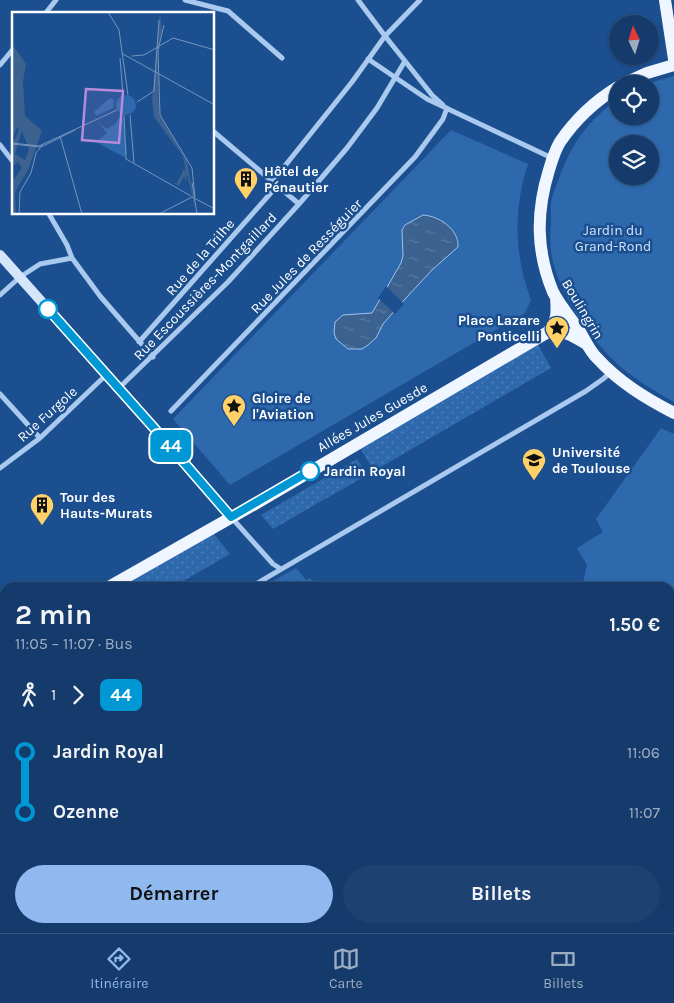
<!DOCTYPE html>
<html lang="fr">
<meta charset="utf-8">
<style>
:root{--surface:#143b6b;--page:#1d4271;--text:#f1f3f6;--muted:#9dadc1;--line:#33557e;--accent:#90b9f0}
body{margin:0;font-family:Karla,sans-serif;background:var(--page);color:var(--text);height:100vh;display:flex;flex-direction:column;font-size:19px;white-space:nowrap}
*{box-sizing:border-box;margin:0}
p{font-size:16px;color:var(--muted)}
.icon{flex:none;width:28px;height:28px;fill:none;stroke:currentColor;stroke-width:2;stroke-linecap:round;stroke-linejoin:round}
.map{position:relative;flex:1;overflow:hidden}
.sheet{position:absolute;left:0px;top:582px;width:675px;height:351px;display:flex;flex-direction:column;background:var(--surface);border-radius:15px 15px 0 0;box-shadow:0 1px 4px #0004,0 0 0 1px var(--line)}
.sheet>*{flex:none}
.badge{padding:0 10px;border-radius:8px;font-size:18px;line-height:32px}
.needle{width:32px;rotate:356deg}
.controls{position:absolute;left:609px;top:15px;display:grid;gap:10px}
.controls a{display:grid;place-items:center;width:50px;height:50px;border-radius:50%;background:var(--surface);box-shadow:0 1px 4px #0004,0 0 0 1px var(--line);font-size:25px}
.map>.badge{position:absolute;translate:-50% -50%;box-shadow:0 0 0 2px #fff}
.legs{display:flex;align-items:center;gap:8px;height:55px;padding:0 15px;font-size:16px}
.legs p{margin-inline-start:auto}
.overview{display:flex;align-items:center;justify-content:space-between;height:85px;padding:0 15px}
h1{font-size:28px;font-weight:700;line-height:38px}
.primary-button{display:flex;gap:10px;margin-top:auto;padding:10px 15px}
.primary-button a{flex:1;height:58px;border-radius:30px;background:var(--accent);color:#111;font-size:20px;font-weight:700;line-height:58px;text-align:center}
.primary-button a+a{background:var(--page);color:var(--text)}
ul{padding:0 15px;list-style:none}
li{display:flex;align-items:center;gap:18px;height:60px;font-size:19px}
li i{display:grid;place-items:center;width:8px;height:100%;margin:0 6px;background:currentColor}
li i::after{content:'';width:12px;height:12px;margin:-6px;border:4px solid;border-radius:50%;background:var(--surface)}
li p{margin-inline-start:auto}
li:first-child i{background:linear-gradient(#0000 50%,currentColor 0)}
li:last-child i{background:linear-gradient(currentColor 50%,#0000 0)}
.tab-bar{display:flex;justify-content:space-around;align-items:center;height:70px;border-top:1px solid var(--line);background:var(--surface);font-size:14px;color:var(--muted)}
.tab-bar a{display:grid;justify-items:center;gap:2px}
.tab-bar .current{color:var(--accent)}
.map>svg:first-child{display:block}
.grass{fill:url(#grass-dots)}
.park{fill:#2e69ad;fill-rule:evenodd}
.water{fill:url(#water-ripples);stroke:#9cc4f0}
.pier{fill:#1b4f8f}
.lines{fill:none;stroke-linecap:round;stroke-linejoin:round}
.stream{stroke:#9cc4f0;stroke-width:4}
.street{stroke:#a9c9ee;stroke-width:5}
.secondary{stroke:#d6e6fa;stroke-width:10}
.primary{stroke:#f0f6ff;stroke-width:12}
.line-1-casing{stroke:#fff;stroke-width:11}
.line-1{stroke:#0098d4;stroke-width:8}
.stop-1-dot{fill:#fff;stroke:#0098d4;stroke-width:2.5}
.labels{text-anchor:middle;stroke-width:5;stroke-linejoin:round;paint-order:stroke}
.poi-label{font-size:14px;font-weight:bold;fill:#fff;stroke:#1b4f8f;text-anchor:start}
.park-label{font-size:14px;fill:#cfe3fa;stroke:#1b4f8f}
.street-label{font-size:14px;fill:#fff;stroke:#1b4f8f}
.stop-label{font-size:14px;font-weight:bold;fill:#fff;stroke:#1b4f8f;text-anchor:start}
.inset-road{fill:none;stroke:#7695bc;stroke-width:1}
.view{fill:#b68bdc;fill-opacity:0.15;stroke:#b68bdc;stroke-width:2.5}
.inset-edge{fill:none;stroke:#fff;stroke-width:2.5}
</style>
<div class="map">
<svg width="674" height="933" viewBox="0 0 674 933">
<defs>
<pattern id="grass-dots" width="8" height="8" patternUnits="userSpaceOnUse" patternTransform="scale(1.25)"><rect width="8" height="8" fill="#2e69ad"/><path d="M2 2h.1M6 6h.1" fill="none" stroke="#4d80b9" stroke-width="1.8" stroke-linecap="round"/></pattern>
<pattern id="water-ripples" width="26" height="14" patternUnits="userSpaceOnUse" patternTransform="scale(1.25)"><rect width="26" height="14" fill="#3c6290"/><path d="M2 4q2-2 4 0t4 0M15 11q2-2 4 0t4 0" fill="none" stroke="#597aa1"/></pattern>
</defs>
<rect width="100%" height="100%" fill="#1b4f8f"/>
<path class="grass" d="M538 345 551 368 374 471 360 448Z
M357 459 367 475 273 529 261 515Z
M213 533 230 554 173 587 119 588Z
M5 654V685L0 688V657Z"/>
<path class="park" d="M674 76V402C652 390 630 376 612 359 587 333 562 297 553 262 550 249 550 234 551 221 551 213 550 205 552 198 554 191 557 183 560 176 573 141 588 122 617 99L618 116H650V84H646ZM618 144H650V176H618Z
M451 130 528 164C513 211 514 254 531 300L525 313 230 485 173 419Z
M661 428 674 434V933H273L274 929H670V588L582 587 587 565 577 548 603 532 596 519Z
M296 568 306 580 310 578 319 587H278L273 581Z"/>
<path class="water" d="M423 215C439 216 459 229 458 247L432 270 406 298 383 324 376 338 368 345 362 349H348L336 339 334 333 335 322 343 315 372 313 401 263 403 256 402 230 405 225Z
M510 929H535L544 933H521Z"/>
<path class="pier" d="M386 286 404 304 395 314 378 298Z"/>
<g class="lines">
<path class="stream" d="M505 933 510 929"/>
<path class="street" d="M185 0 228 11 282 58
M358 0 385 36 420 0
M45 14 56 0
M368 59 427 99 552 158
M405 61 432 95 443 105
M0 65 14 48
M214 132 299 204
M0 145 14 163
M49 214 67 245 72 258 100 296 153 357
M0 295 20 277 40 264 72 258
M139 342 277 186
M119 388 228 282 299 204 347 148 377 108 405 61 385 36 352 82 272 182
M0 394 40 438
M171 411 415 157 443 119 447 108
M0 468 40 438 106 375
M231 517 273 564 281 569
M249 588 586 391 603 379 611 372
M0 730 5 727
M0 896 5 898
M113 929 128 933
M242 929 243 933"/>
<path class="secondary" d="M0 255 154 428 231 517"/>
<path class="primary" d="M665 0 674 59
M623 84 647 73 674 65
M618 87C595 101 575 120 560 142 555 150 552 160 549 170 536 212 536 251 553 292 559 304 569 316 577 327 584 337 588 349 597 358 619 382 645 398 674 413
M548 332C565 331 570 334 585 343
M107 588 255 504 548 332C558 319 557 313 556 297
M0 649 5 646"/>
</g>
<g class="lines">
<g class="line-1-casing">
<path id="line-1" d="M48 309 154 428 231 517 310 471"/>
</g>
<use href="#line-1" class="line-1"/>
</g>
<defs>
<g id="building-pin" transform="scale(1.25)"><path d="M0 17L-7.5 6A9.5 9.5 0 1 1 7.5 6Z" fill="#ffd166" stroke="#1b4f8f"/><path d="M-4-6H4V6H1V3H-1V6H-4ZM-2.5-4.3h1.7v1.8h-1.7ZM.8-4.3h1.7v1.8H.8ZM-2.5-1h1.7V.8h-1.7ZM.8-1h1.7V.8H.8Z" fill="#111"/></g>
<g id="sight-pin" transform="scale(1.25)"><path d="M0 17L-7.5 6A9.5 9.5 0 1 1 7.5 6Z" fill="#ffd166" stroke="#1b4f8f"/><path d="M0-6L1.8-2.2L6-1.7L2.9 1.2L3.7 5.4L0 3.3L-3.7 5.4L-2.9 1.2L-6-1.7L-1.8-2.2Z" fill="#111"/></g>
<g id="university-pin" transform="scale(1.25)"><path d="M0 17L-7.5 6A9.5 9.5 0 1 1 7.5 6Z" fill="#ffd166" stroke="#1b4f8f"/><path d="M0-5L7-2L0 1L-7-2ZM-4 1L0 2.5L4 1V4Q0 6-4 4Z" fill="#111"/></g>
</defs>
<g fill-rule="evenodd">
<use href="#building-pin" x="246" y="179"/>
<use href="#sight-pin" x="557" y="328"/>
<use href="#sight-pin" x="234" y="406"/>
<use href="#university-pin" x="534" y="460"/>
<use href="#building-pin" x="42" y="505"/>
</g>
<g class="stop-1-dot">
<circle cx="48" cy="309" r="9"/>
<circle cx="310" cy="471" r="9"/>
</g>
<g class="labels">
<g class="poi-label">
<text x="264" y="176">Hôtel de<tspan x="264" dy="16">Pénautier</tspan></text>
<text x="540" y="325" text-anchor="end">Place Lazare<tspan x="540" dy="16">Ponticelli</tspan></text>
<text x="252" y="403">Gloire de<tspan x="252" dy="16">l'Aviation</tspan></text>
<text x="552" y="457">Université<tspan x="552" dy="16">de Toulouse</tspan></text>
<text x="60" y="502">Tour des<tspan x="60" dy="16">Hauts-Murats</tspan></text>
</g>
<g class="park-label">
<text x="613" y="235">Jardin du<tspan x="613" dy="16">Grand-Rond</tspan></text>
</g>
<g class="street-label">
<text transform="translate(306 256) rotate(-46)" y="5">Rue Jules de Rességuier</text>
<text transform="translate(200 257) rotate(-49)" y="5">Rue de la Trilhe</text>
<text transform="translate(205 286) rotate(-46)" y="5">Rue Escoussières-Montgaillard</text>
<text transform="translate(583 309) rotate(59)" y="5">Boulingrin</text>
<text transform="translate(47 414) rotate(-42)" y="5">Rue Furgole</text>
<text transform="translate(372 417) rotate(-30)" y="5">Allées Jules Guesde</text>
</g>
<g class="stop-label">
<text x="324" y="476">Jardin Royal</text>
</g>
</g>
<g transform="translate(12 12)">
<rect width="202" height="202" fill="#1b4f8f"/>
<path d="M104 93a10 10 0 1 1 20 0a10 10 0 1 1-20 0ZM98 86 102 88 101 96 84 104 82 100ZM109 103 112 106 115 142 112 145 84 130 95 121 86 110 95 117 103 112Z" fill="#2e69ad"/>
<path d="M148 0 150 19 145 39 147 102 175 148 184 202 175 161 174 171 172 164 167 174 161 171H165L172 157 174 160 171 144 142 105 140 88ZM0 32 14 52 11 70 13 104 30 119 16 158 3 180 4 202H0V170L10 156 6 150 2 153 0 152 3 150H0V134L7 117 5 116 0 127ZM10 119 17 137 13 148 3 142Z" fill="#3c6290" fill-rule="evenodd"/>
<path class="inset-road" d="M96 0 107 18 116 83M111 42 203 93M120 44 132 43 161 26 203 38M108 46 111 83M147 71 148 103 180 156M147 72 146 38 152 13M125 90 142 79 147 8M112 103 114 147 179 184M118 103 122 151M48 124 70 202M40 128 105 98M0 131 27 134 40 128M0 132 29 135 63 118M180 156 183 185M180 171 185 202M7 202 8 180 19 161 24 141 31 132M147 202 180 185 203 197"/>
<path class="view" d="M74 77 111 79 107 131 70 128Z"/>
<rect width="202" height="202" class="inset-edge"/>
</g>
</svg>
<div class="controls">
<a><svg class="needle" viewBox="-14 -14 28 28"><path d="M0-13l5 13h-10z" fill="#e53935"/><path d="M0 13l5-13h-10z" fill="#9dadc1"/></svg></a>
<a><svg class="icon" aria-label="locate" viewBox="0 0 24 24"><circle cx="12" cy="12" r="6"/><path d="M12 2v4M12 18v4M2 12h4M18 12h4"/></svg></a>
<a><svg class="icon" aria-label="layers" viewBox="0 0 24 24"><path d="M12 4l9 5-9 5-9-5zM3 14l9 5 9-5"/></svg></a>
</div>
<b class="badge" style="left:171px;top:446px;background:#0098d4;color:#fff">44</b>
<section class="sheet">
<div class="overview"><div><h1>2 min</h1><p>11:05 – 11:07 · Bus</p></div><b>1.50 €</b></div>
<div class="legs"><svg class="icon" aria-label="walk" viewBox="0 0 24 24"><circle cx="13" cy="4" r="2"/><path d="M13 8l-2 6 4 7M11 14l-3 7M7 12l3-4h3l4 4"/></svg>1<svg class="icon" aria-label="forward" viewBox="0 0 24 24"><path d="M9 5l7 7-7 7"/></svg><b class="badge" style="background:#0098d4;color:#fff">44</b></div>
<ul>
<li><i style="color:#0098d4"></i><b>Jardin Royal</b><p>11:06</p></li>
<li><i style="color:#0098d4"></i><b>Ozenne</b><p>11:07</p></li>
</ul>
<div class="primary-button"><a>Démarrer</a><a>Billets</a></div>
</section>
</div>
<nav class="tab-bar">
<a class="current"><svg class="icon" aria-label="directions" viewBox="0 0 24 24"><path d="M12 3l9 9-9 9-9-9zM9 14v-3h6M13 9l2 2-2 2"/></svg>Itinéraire</a>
<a><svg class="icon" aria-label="map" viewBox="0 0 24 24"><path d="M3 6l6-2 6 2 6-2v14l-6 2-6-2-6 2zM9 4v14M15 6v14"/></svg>Carte</a>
<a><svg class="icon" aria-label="tickets" viewBox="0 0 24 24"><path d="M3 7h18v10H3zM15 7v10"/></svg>Billets</a>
</nav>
